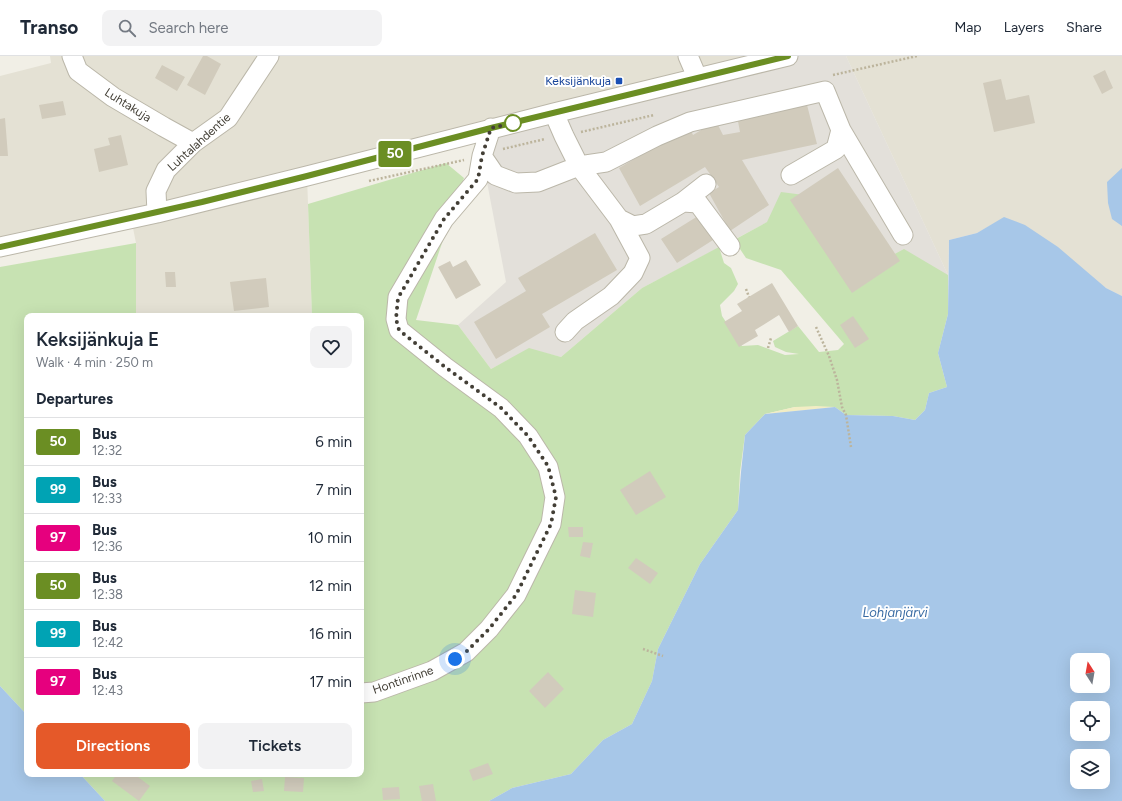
<!DOCTYPE html>
<meta charset="utf-8">
<style>
:root{--surface:#fff;--page:#f2f2f3;--text:#1f2937;--muted:#747a83;--line:#e0e1e3;--accent:#e55929}
body{margin:0;font-family:Figtree,sans-serif;background:var(--page);color:var(--text);height:100vh;display:flex;flex-direction:column;font-size:15px;white-space:nowrap}
*{box-sizing:border-box;margin:0}
p{font-size:13px;color:var(--muted)}
.icon{flex:none;width:22px;height:22px;fill:none;stroke:currentColor;stroke-width:2;stroke-linecap:round;stroke-linejoin:round}
.map{position:relative;flex:1;overflow:hidden}
.details{position:absolute;left:24px;top:257px;width:340px;height:464px;display:flex;flex-direction:column;background:var(--surface);border-radius:8px;box-shadow:0 4px 16px #0002}
.details>*{flex:none}
.badge{padding:0 8px;border-radius:3px;font-size:14px;line-height:26px}
.needle{width:26px;rotate:349deg}
.fabs{position:absolute;left:1070px;top:597px;display:grid;gap:8px}
.fabs a{display:grid;place-items:center;width:40px;height:40px;border-radius:8px;background:var(--surface);box-shadow:0 4px 16px #0002;font-size:20px}
.you{position:absolute;width:20px;height:20px;margin:-10px;border:3px solid #fff;border-radius:50%;background:#1a73e8;box-shadow:0 0 0 6px #1a73e833}
.map>.badge{position:absolute;translate:-50% -50%;box-shadow:0 0 0 2px #fff}
h2{padding:0 12px;font-size:15px;line-height:36px}
.round{display:grid;place-items:center;flex:none;width:42px;height:42px;border-radius:8px;background:var(--page)}
.head{display:flex;align-items:center;justify-content:space-between;height:68px;padding:0 12px}
h1{font-size:19px;font-weight:600;line-height:30px}
.primary-button{display:flex;gap:8px;margin-top:auto;padding:8px 12px}
.primary-button a{flex:1;height:46px;border-radius:8px;background:var(--accent);color:#fff;font-size:16px;font-weight:600;line-height:46px;text-align:center}
.primary-button a+a{background:var(--page);color:var(--text)}
ul{padding:0;list-style:none}
li{display:flex;align-items:center;gap:12px;height:48px;padding:0 12px;border-top:1px solid var(--line)}
li div{flex:1}
li b{display:block;font-size:15px}
li em{font-style:normal}
li .badge{min-width:44px;font-weight:700;text-align:center}
header{display:flex;align-items:center;gap:24px;box-sizing:border-box;height:56px;padding:0 20px;background:var(--surface);border-bottom:1px solid var(--line)}
header strong{font-size:19px}
nav{display:flex;gap:22px;margin-inline-start:auto;font-size:14px}
.search{width:280px;height:36px;background:var(--page);display:flex;align-items:center;gap:10px;box-sizing:border-box;padding:0 14px;border-radius:8px;color:var(--muted);font-size:15px}
.map>svg:first-child{display:block}
.residential{fill:#e4e1d4}
.industrial{fill:#e3e0da}
.green{fill:#c7e2b2}
.sand{fill:#f2edc4}
.water{fill:#a7c7e8;fill-rule:evenodd}
.building{fill:#d1cbbc}
.lines{fill:none;stroke-linecap:round;stroke-linejoin:round}
.minor-casing{stroke:#bbb7a9;stroke-width:21}
.path{stroke:#bcb49c;stroke-width:2.5;stroke-dasharray:2 2;stroke-linecap:butt}
.minor{stroke:#fff;stroke-width:19}
.line-casing{stroke:#fff;stroke-width:9}
.line{stroke:#6b8e23;stroke-width:6}
.walk{stroke:#433f36;stroke-width:4;stroke-dasharray:0 7.2}
.transit-dot{fill:#1a4fb4;stroke:#fff;stroke-width:1.5}
.stop-dot{fill:#fff;stroke:#6b8e23;stroke-width:2}
.labels{text-anchor:middle;stroke-width:4;stroke-linejoin:round;paint-order:stroke}
.transit-label{font-size:12px;fill:#164399;stroke:#fff;text-anchor:end}
.street-label{font-size:12px;fill:#433f36;stroke:#fff}
.water-label{font-size:13px;font-style:italic;fill:#3a6ca4;stroke:#fff}
</style>
<header>
<strong>Transo</strong>
<div class="search"><svg class="icon" aria-label="search" viewBox="0 0 24 24"><circle cx="10" cy="10" r="6"/><path d="M15 15l6 6"/></svg>Search here</div>
<nav><a>Map</a><a>Layers</a><a>Share</a></nav>
</header>
<div class="map">
<svg width="1122" height="745" viewBox="0 0 1122 745">
<rect width="100%" height="100%" fill="#f1efe6"/>
<path class="residential" d="M50 0H788L307 120 312 260H136V187L131 162 0 191V20L51 7Z
M846 0H1122V240L1106 232 1004 162 977 177 949 184 948 219Z"/>
<path class="industrial" d="M788 0H846L948 219 938 297 787 156 642 232 561 301 529 293 491 313 458 269 506 226 482 100 491 72Z"/>
<path class="green" d="M446 107 464 122 416 264 458 269 491 313 529 292 561 301 642 232 719 191 724 207 731 212 738 228 734 235 720 249 722 260 742 290 758 289 785 299 799 298 786 296 775 291 773 285 798 270 819 296 838 294 844 288 781 214 746 202 734 184 767 166 781 136 804 139 852 221 904 193 948 219V258L938 297 947 331 929 337 925 354 915 364 893 360 846 359 835 351H795L765 358 745 379 740 416 738 454 700 508 658 593 652 625 632 668 603 684 571 718 512 732 489 745H105L80 718H361V260H312L308 148Z
M136 187V260H27V659L0 630V211Z"/>
<path class="sand" d="M816 350 835 351 765 358 795 351Z"/>
<path class="water" d="M1122 112V170L1112 163 1108 147 1107 126Z
M1004 161 1025 169 1058 191 1106 232 1122 240V745H489L512 732 571 718 603 684 632 668 652 625 658 593 700 508 738 454 741 416 745 379 765 358 835 351 846 359 893 360 915 364 925 354 929 337 947 331 938 297 948 258 949 184 977 177ZM1077 604H1103V630H1077ZM1077 652H1103V678H1077ZM1077 700H1103V726H1077Z
M0 630 27 659V718H80L105 745H0Z"/>
<path class="building" d="M203 0H207L221 8 205 39 187 29Z
M162 9 185 21 177 35 155 22Z
M1105 14 1113 32 1102 38 1093 20Z
M1001 23 1006 44 1029 39 1035 67 994 76 983 27Z
M63 45 66 59 42 63 39 49Z
M806 45 817 88 742 104 769 149 730 175 709 137 719 131 705 111 640 150 619 112 689 71 693 79 716 65 723 79 740 76 737 60Z
M5 62 8 100H0V63Z
M121 79 128 109 99 116 94 93 110 89 108 82Z
M838 112 900 205 852 237 790 144Z
M698 160 713 184 677 207 661 183Z
M595 177 617 214 542 258 550 271 496 303 474 266 526 235 518 222Z
M466 204 481 229 456 243 438 211 450 205 453 211Z
M165 216H175L176 231H166Z
M266 222 269 251 234 255 230 226Z
M772 227 798 270 789 276 779 259 755 274 758 280 739 291 724 266 742 255 737 248Z
M853 260 869 283 855 292 840 269Z
M650 415 666 441 636 459 620 434Z
M568 471H583V481H569Z
M583 486 593 487 590 502 580 500Z
M636 502 658 517 650 528 628 512Z
M575 534 596 537 593 561 572 558Z
M548 616 564 633 545 652 529 635Z
M488 707 493 718 473 725 469 714Z
M117 718H134L150 730 139 745 112 725Z
M285 721 304 722 303 736 284 735Z
M262 723 264 735 253 736 251 725Z
M433 728 436 745H422L419 730Z
M399 731 400 743 383 744 382 732Z"/>
<g class="lines">
<g class="minor-casing">
<path id="minor" d="M72 0 78 15 113 41 164 71 193 87
M688 0 697 21
M554 57 564 80 579 110 619 163 633 170 646 168 683 146 698 147 730 190
M482 100 495 119 516 127 538 126 579 110 606 106 657 80 690 66 825 35 841 74 903 179
M791 119 836 93 841 74
M683 146 706 128
M157 157 156 135 166 114 193 87 228 62 269 0
M0 191 157 157 307 120 554 57 788 0
M565 276 575 265 611 240 633 217 640 202 619 163
M361 637 374 636 432 615 466 596 489 573 516 539 551 468 555 441 548 411 528 380 501 352 445 311 399 274 396 263 398 241 444 163 478 123 482 100 491 72"/>
</g>
<path class="path" d="M833 19 917 0
M581 76 654 59
M503 93 545 83
M369 125 464 104
M746 233 749 241
M816 271 829 300 837 324 842 351 846 359 851 391
M768 292 771 282
M643 593 663 600"/>
<use href="#minor" class="minor"/>
</g>
<g class="lines">
<g class="line-casing">
<path id="line" d="M0 191 202 146 307 120 491 72 788 0"/>
</g>
<use href="#line" class="line"/>
<path class="walk" d="M455 603 466 596 489 573 516 539 551 468 556 441 548 410 528 380 501 352 445 311 399 274 396 263 398 242 444 163 478 123 482 100 491 72 517 66 513 67"/>
</g>
<rect class="transit-dot" x="615" y="21" width="8" height="8" rx="2"/>
<circle class="stop-dot" cx="513" cy="67" r="8"/>
<g class="labels">
<g class="transit-label">
<text x="611" y="29">Keksijänkuja</text>
</g>
<g class="street-label">
<text transform="translate(128 49) rotate(32)" y="4">Luhtakuja</text>
<text transform="translate(199 86) rotate(-42)" y="4">Luhtalahdentie</text>
<text transform="translate(403 624) rotate(-19)" y="4">Hontinrinne</text>
</g>
<g class="water-label">
<text x="895" y="561">Lohjanjärvi</text>
</g>
</g>
</svg>
<div class="fabs">
<a><svg class="needle" viewBox="-14 -14 28 28"><path d="M0-13l5 13h-10z" fill="#e53935"/><path d="M0 13l5-13h-10z" fill="#747a83"/></svg></a>
<a><svg class="icon" aria-label="locate" viewBox="0 0 24 24"><circle cx="12" cy="12" r="6"/><path d="M12 2v4M12 18v4M2 12h4M18 12h4"/></svg></a>
<a><svg class="icon" aria-label="layers" viewBox="0 0 24 24"><path d="M12 4l9 5-9 5-9-5zM3 14l9 5 9-5"/></svg></a>
</div>
<div class="you" style="left:455px;top:603px"></div>
<b class="badge" style="left:395px;top:98px;background:#6b8e23;color:#fff">50</b>
<section class="details">
<div class="head"><div><h1>Keksijänkuja E</h1><p>Walk · 4 min · 250 m</p></div><a class="round"><svg class="icon" aria-label="heart" viewBox="0 0 24 24"><path d="M12 20l-8-8c-3-5 5-10 8-4 3-6 11-1 8 4z"/></svg></a></div>
<h2>Departures</h2>
<ul>
<li><span class="badge" style="background:#6b8e23;color:#fff">50</span><div><b>Bus</b><p>12:32</p></div><em>6 min</em></li>
<li><span class="badge" style="background:#00a3b4;color:#fff">99</span><div><b>Bus</b><p>12:33</p></div><em>7 min</em></li>
<li><span class="badge" style="background:#e6007e;color:#fff">97</span><div><b>Bus</b><p>12:36</p></div><em>10 min</em></li>
<li><span class="badge" style="background:#6b8e23;color:#fff">50</span><div><b>Bus</b><p>12:38</p></div><em>12 min</em></li>
<li><span class="badge" style="background:#00a3b4;color:#fff">99</span><div><b>Bus</b><p>12:42</p></div><em>16 min</em></li>
<li><span class="badge" style="background:#e6007e;color:#fff">97</span><div><b>Bus</b><p>12:43</p></div><em>17 min</em></li>
</ul>
<div class="primary-button"><a>Directions</a><a>Tickets</a></div>
</section>
</div>
